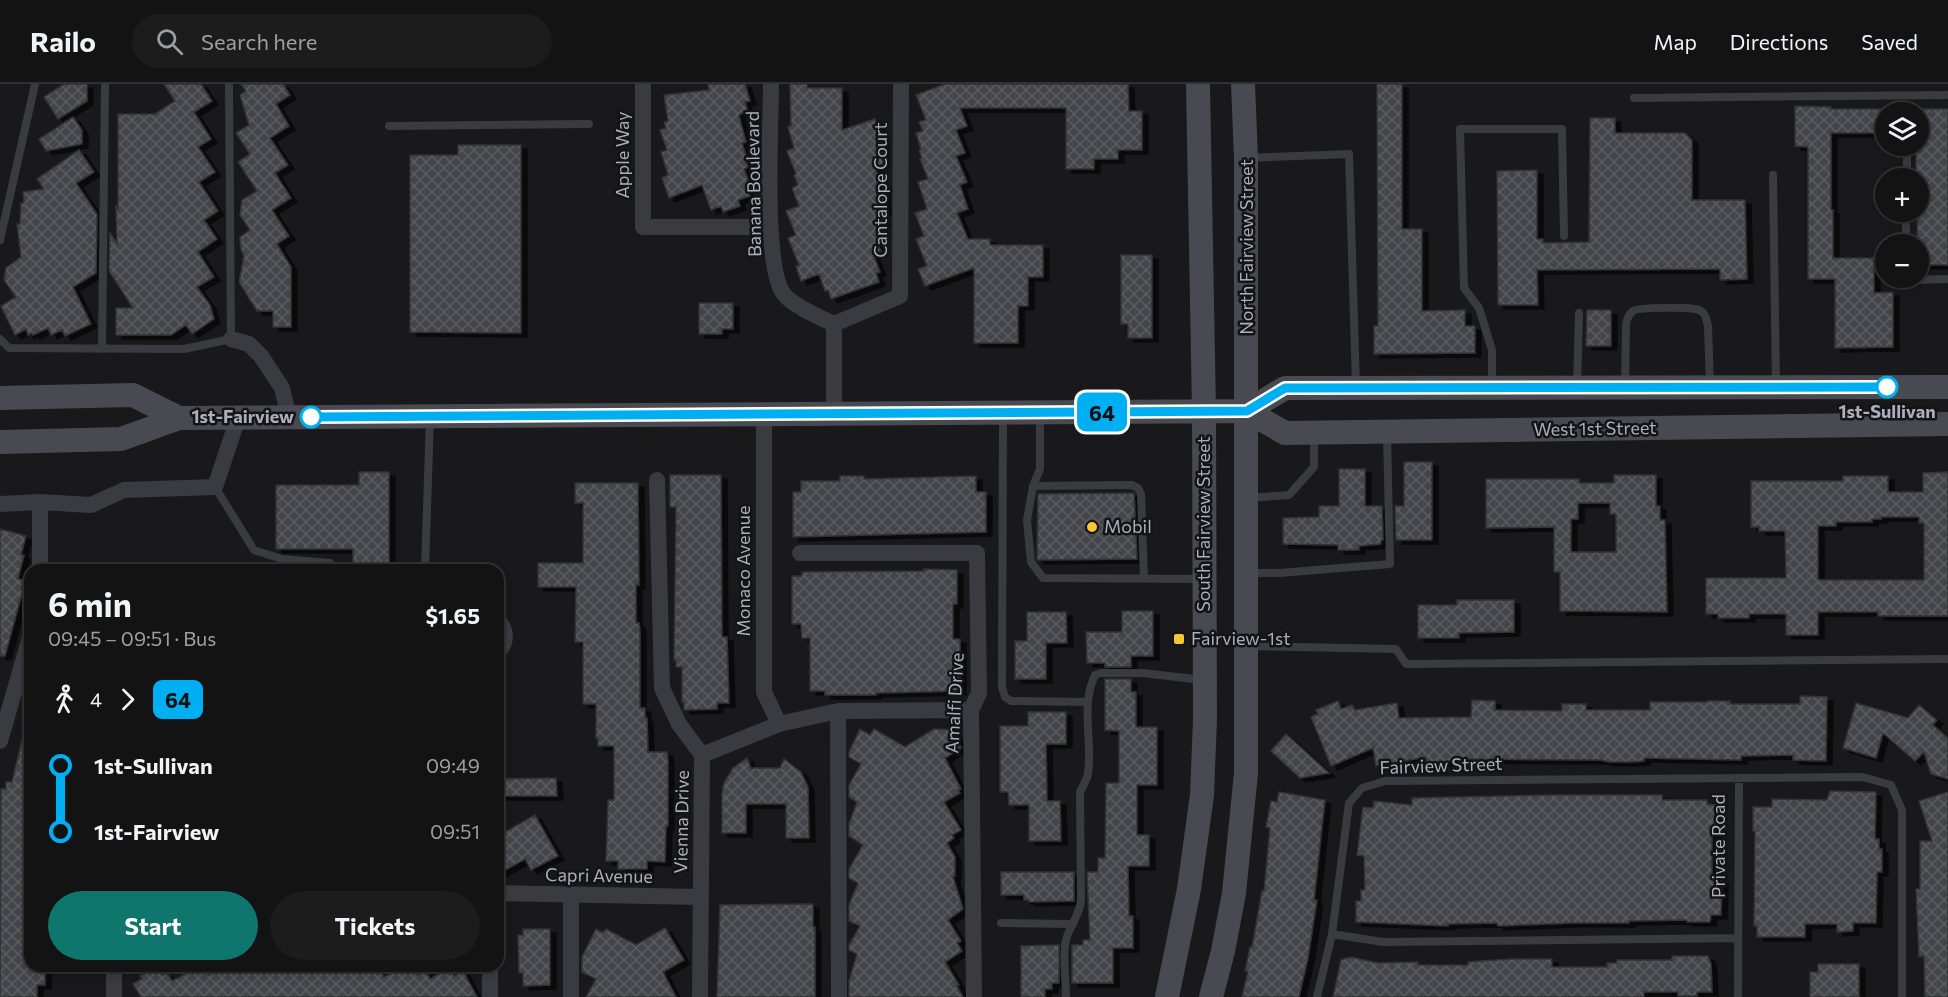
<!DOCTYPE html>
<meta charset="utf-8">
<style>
:root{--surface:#131314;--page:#1c1c1d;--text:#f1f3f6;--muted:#9d9ea0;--line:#323234;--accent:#0f766e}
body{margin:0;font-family:Commissioner,sans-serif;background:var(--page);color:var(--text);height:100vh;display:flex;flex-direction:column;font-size:22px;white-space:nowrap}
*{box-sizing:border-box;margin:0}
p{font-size:20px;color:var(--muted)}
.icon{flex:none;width:33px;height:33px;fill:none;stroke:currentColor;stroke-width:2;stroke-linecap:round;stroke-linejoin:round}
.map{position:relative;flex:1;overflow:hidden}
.details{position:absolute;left:24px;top:480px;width:480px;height:408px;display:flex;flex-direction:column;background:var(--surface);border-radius:18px;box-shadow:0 3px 9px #0003,0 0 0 2px var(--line)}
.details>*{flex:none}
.badge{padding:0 12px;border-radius:9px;font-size:21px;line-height:39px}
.tools{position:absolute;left:1875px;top:18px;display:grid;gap:12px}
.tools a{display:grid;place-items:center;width:54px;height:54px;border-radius:50%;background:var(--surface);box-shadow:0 3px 9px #0003,0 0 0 2px var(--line);font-size:30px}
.map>.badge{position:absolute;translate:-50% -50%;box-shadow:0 0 0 3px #fff}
.legs{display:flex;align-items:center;gap:9px;height:66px;padding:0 24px;font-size:20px}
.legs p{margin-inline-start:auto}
.overview{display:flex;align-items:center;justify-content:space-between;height:102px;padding:0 24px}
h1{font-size:33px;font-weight:700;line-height:45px}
.cta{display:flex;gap:12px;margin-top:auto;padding:12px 24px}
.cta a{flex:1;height:69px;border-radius:36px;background:var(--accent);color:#fff;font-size:24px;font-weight:700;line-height:69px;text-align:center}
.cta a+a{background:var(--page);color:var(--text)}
ul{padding:0 24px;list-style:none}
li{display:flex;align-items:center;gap:21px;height:66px;font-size:22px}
li i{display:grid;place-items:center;width:9px;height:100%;margin:0 8px;background:currentColor}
li i::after{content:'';width:15px;height:15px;margin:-8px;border:4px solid;border-radius:50%;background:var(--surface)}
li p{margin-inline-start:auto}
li:first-child i{background:linear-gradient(#0000 50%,currentColor 0)}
li:last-child i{background:linear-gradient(currentColor 50%,#0000 0)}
header{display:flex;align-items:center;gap:36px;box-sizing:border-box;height:84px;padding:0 30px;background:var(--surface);border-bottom:2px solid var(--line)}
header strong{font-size:28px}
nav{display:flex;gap:33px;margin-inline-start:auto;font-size:21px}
.search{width:420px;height:54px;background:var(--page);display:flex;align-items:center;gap:15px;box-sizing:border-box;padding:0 21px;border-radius:33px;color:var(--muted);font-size:22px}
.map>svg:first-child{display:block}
.building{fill:url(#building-cross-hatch);stroke:#333337;stroke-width:1.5;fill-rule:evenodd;filter:url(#shadow)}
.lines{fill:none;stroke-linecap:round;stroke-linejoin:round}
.lane{stroke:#3a3a41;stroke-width:8}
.street{stroke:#3a3a41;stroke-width:16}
.secondary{stroke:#484951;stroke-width:24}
.line-1-casing{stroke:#fff;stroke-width:14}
.line-1{stroke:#00aff2;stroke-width:9}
.stop-1-dot{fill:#fff;stroke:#00aff2;stroke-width:3}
.poi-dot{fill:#f9c733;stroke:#141416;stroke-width:2}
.labels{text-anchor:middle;stroke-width:5;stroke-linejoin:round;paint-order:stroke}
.street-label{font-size:18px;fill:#abafbb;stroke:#141416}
.stop-label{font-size:18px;font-weight:bold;fill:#abafbb;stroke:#141416}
.poi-label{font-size:18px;fill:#abafbb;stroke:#141416;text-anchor:start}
</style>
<header>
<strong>Railo</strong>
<div class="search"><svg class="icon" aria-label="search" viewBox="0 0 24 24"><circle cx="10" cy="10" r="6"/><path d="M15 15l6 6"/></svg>Search here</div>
<nav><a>Map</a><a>Directions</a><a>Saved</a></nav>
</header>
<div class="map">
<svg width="1948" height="913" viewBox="0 0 1948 913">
<defs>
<pattern id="building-cross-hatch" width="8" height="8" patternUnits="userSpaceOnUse" patternTransform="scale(1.5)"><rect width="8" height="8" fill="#434448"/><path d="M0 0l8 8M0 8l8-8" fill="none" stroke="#5b5c60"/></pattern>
<filter id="shadow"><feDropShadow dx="6" dy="4" stdDeviation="0" flood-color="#0009"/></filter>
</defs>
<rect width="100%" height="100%" fill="#19191b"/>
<path class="building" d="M64 0H87V17L58 35 44 13Z
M164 0H201L212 17 194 28 211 55 198 63 215 88 199 98 218 127 204 136 217 155 198 168 214 193 197 203 210 221 214 235 192 250 186 241 171 251H116V224H133L109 187 110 149 117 160 116 121 118 125V30H155L175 17Z
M241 0H283L290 11 276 20 289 42 270 54 288 81 275 89 291 114 272 126 289 152 277 160 291 183V243H273V227H257L239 198 244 172 241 166 240 153 250 146 240 131 242 116 257 107 238 78 250 70 236 49 249 41 240 11 246 7Z
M708 0H745L750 17 745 18 748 28 740 30 739 32 746 58 742 59 747 74 745 75 748 83 744 85 750 101 746 103 750 112 738 116 740 122 723 128 721 122 711 126 702 101 669 114 662 94 668 91 661 68 667 66 660 46 666 44 664 38 668 37 664 11 709 6Z
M790 0H807V4H842V46L875 35 883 56V80L875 83 884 108 885 127 881 129 884 137 875 140 882 157 877 159 881 167 873 170 880 188 876 189 879 198 831 215 828 206 825 207 819 190 801 197 796 182 799 181 788 154 796 151 786 127 799 122 792 104 798 101 794 91 796 90 787 67 794 64 788 43 791 42Z
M945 0H1128L1129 27H1142V66H1118V75H1094V85H1066V24H960L967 42 956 46 965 69 956 72 967 98 960 101 968 125 957 129 968 155H990V161H1043V193H1028V222H1018V259H974V184L925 202 918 185 927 182 916 155 924 152 915 129 927 125 918 98 928 95 920 75 922 74 919 66 921 65 916 49 923 47 919 38 926 36 916 11Z
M1377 0H1402V145H1422V227L1465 226V242H1475V269L1374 270V242H1378Z
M1795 22 1831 23V25H1886V49H1831V126H1833V174H1874V209L1893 208V263L1835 264V195H1808V63L1795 62Z
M1918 25H1948V181H1918V160H1917L1918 94H1916V62H1918Z
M73 33 82 46V60L46 67 39 55Z
M1590 34H1615V49H1685L1692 56V116H1745L1747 195 1720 196V185L1537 186 1538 221H1498L1497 87 1537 86V155H1543V159L1589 158Z
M458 61H521V249L410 248V71H458Z
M79 66 94 88 76 99 97 130 96 189 73 203 91 240 65 252 62 246 51 251 48 244 33 251 32 249 28 251 26 245 15 251 1 222 16 213 4 196 6 184 21 173 17 140H20L21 119H24L23 108 44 105 37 95Z
M1121 171H1152V254H1128V240H1121Z
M699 219H733V245H722V250H699Z
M1587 226H1611V262H1586Z
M1404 378H1432V456H1396L1395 422H1404Z
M1339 385H1365V422H1382L1383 456H1381V460L1359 462V466H1338V461L1283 460V434L1319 433V422H1339Z
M359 388H389V486H353V465H276V401H359Z
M1948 388V532H1878V528H1818V551H1786V530H1749V534H1718V530H1706V494H1786L1785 447H1759V443H1751V397H1843V392H1888V408H1923V389ZM1881 433H1919V439H1924V496H1818V442H1836V438H1872V435H1881Z
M670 391H721L722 553H727L729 619H717V625L684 626V618H682V583H676V576H674L676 423H670Z
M1614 391H1656V422H1660V436H1665L1667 528 1560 527V488H1554V443L1486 444V395H1579V399H1614ZM1578 419H1610V430H1616V468H1571V435H1578Z
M840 392H864V395L976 392V408H986V448L793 453V408H801V397H840Z
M575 399H638L639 501H636V539H639L640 548V624H645V634H647L648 668H667L668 676V742H666L665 778 647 777V785H618V777H606L608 716H614V662H598V654H596V620H583V558H575L576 503H538V479H583V419H575Z
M1134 409 1137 475 1037 476 1038 410Z
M0 445 26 452 21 471H24L18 495 23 496 21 506H23L5 572H0Z
M924 485 957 486V520H953V555H960V607L876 609V611H825V607H810V554H802L801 540H792V492H802V488L924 487Z
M1457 516H1514V548L1459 549V554H1418V521H1457Z
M1122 527H1153V572H1131V583H1105V579H1087L1086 548H1122Z
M1027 528H1066L1067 559H1046V595H1015V557H1027Z
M1105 595H1131V608H1136V643H1157V701H1137V751H1149V782H1128L1129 832H1133V864H1113V899H1072V861H1083V856H1090L1087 788H1098V774H1105L1106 699H1119V647L1105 646Z
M1800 612 1827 613 1826 677 1793 676V671L1741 672V676L1644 674V677L1632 678H1609L1601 676 1460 675V678L1426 679V673L1376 682 1373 664 1331 682 1311 633 1318 630 1316 626 1338 617 1341 625 1352 621 1355 626 1397 619 1399 634 1471 633 1472 616 1495 617V626L1562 627V620H1586V626H1650V618H1707V617H1730V620H1800Z
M1856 619 1908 634 1919 621 1937 636 1933 641 1948 654V695L1931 690 1924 668 1915 677 1883 649 1876 674 1843 664Z
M1028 628H1066V660H1046L1047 717H1060L1061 757H1029V721H1009L1008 708H1000V642H1028Z
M860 645 870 651 874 645 905 663 934 645 953 646 958 654 961 664 945 674 961 705 958 706 960 709 944 718 961 746 952 751 954 754 947 759 955 773V792L953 793 963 825 948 836 961 857 957 859 962 867 945 878 959 901 957 902 963 913H849V897L857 870 849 866V861L860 842 849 837V821L858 799 849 794V785L863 761 849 752V740L857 718 849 713V701L861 680 849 673V668Z
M1286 650 1329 689 1300 694 1271 667Z
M23 652 30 653V882H45V901H37V913H0L1 705H6V698H12Z
M747 674 751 684H780L784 675 801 688 808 703 809 754H786V720H746V749H722V710L724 699 733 684Z
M556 694 557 712H498V695Z
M1830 707 1876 708 1875 755H1879V765H1882V788H1877L1876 839H1853V847L1837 848V840H1805V853H1757V842H1754L1755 747H1753V723H1772V715L1827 716Z
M1279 708 1325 716 1314 816H1317L1308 874 1299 913H1242L1248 887H1245L1250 863H1252L1262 807H1264L1270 744 1266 743 1271 717 1277 718Z
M1948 708V913H1925L1924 872 1919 873 1916 805H1920V757H1932L1919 717Z
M1553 711H1662V716H1707V720L1715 721V750H1712V796H1722L1721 831H1711L1710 838H1687V836L1629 837V839H1572L1498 842 1497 839 1448 840V842L1356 838V817H1361V806H1365L1364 772 1357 771 1363 723 1373 724 1374 717 1412 721V714Z
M535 731 558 772 531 786 525 775 498 790V752Z
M1001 788H1074V817L1029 818V816H1024V811H1001Z
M813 820V843H815V913H717L720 821Z
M665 844 684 876 663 888 676 913H586L596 895 582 888V873L596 845 603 849 606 845 636 861Z
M523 845H550V901L523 902V889H519L518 851H523Z
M1059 861V899H1052V905H1045V913H1021V862Z
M1672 872H1708L1711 880 1712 908H1697V912H1678V908H1644V913H1333L1341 876 1350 873 1378 879 1418 878V881H1468V878L1510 875H1552V883H1607V879H1617V876H1672Z
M1818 880H1859V913H1810V888H1818Z
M225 882H378L384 893 405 882H412L417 891 426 887 430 895 450 884 454 892 463 887 477 913H141L133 900 142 895 140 892 158 883 163 891 167 889 172 897 195 885 196 887 204 883 208 891Z"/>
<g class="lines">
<path class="lane" d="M1634 14 1948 11
M389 42 589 40
M1247 74 1349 70 1356 303
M1773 91 1776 302
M1907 94V67
M0 156 35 0
M1906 160V128
M1905 194 1915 196 1948 195
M0 255 9 264 184 265 231 255 229 0
M102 265 105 0
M1492 303V266L1479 224 1464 204 1460 45H1562L1564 152
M1577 303 1579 229
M1625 303 1626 240C1627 235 1629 230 1633 227 1638 223 1692 223 1699 226 1706 229 1706 235 1708 242L1710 302
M1003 332 1002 603 1005 613 1011 617 1087 618
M1040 332V385L1033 402 1027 436 1031 478 1043 494 1204 495
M1033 402 1132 401 1138 404 1141 410 1144 495
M215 403 254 466 282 475 330 479
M1247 414 1289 411 1314 383V350
M425 486 430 333
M1248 489H1279L1390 480 1387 351
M498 531C512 543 513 561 498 573
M1248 562 1396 565 1406 580 1948 575
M1001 839 1073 840
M1332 850 1383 858 1738 854
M1066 913C1066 895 1062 873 1066 856 1070 841 1080 831 1081 816L1080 708C1083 702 1087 696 1088 690 1093 657 1080 623 1095 591L1101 589H1142L1203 596
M1317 913 1332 850 1349 719 1362 704 1385 697 1863 693 1891 701 1902 726V913
M1738 913 1739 694"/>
<path class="street" d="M643 0V143H770
M771 0C771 41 763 180 783 209 791 221 821 234 834 240L900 212 901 0
M834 240V329
M231 255 249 260 261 272 282 304 289 334
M764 330V608L779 640
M657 396 662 604 679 640 702 671 700 913
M40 418V486
M0 420 40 418 91 421 124 406 215 403 238 334
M800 469H977L979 609 971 626 974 913
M838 627 839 913
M0 657 30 553
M702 671 779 640 838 627 971 626
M498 809 700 813
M571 811V913
M114 913V882
M490 913V882"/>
<path class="secondary" d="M0 314 133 311 179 334
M1247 327 1285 304 1948 303
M0 358 121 355 179 334 1247 327 1285 349 1948 340
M1167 913 1189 805 1202 711 1205 635 1204 327 1198 0
M1211 913 1223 867 1234 809 1246 689V74L1243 0"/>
</g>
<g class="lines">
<g class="line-1-casing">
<path id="line-1" d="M311 333 1247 327 1285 304 1887 303"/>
</g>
<use href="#line-1" class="line-1"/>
</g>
<g class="stop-1-dot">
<circle cx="1887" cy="303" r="10"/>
<circle cx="311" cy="333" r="10"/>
</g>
<g class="poi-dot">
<circle cx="1092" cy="443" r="6"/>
<rect x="1173" y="549" width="12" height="12" rx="3"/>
</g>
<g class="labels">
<g class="street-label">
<text transform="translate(623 71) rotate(-90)" y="6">Apple Way</text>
<text transform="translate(754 100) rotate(-91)" y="6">Banana Boulevard</text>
<text transform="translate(881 106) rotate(-90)" y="6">Cantalope Court</text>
<text transform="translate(1247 163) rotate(-90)" y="6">North Fairview Street</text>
<text transform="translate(1595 345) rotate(-1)" y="6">West 1st Street</text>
<text transform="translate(1204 440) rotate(-90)" y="6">South Fairview Street</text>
<text transform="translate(744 487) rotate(-90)" y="6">Monaco Avenue</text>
<text transform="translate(955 619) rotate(-87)" y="6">Amalfi Drive</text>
<text transform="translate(1441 682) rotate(-2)" y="6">Fairview Street</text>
<text transform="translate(682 738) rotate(-89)" y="6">Vienna Drive</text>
<text transform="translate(1719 762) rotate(-90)" y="6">Private Road</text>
<text transform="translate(599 792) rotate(1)" y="6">Capri Avenue</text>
</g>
<g class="stop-label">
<text x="1887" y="334">1st-Sullivan</text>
<text x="294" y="339" text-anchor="end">1st-Fairview</text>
</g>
<g class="poi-label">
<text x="1104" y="449">Mobil</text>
<text x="1191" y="561">Fairview-1st</text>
</g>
</g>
</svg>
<div class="tools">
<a><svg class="icon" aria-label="layers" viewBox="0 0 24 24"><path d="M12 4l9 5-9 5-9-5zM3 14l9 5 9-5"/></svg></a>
<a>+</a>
<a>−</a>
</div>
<b class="badge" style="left:1102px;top:328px;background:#00aff2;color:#111">64</b>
<section class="details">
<div class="overview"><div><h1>6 min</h1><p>09:45 – 09:51 · Bus</p></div><b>$1.65</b></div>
<div class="legs"><svg class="icon" aria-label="walk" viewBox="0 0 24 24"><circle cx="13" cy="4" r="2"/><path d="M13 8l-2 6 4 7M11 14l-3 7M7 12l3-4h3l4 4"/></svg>4<svg class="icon" aria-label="forward" viewBox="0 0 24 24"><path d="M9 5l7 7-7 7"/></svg><b class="badge" style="background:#00aff2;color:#111">64</b></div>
<ul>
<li><i style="color:#00aff2"></i><b>1st-Sullivan</b><p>09:49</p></li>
<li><i style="color:#00aff2"></i><b>1st-Fairview</b><p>09:51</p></li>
</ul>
<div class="cta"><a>Start</a><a>Tickets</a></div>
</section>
</div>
